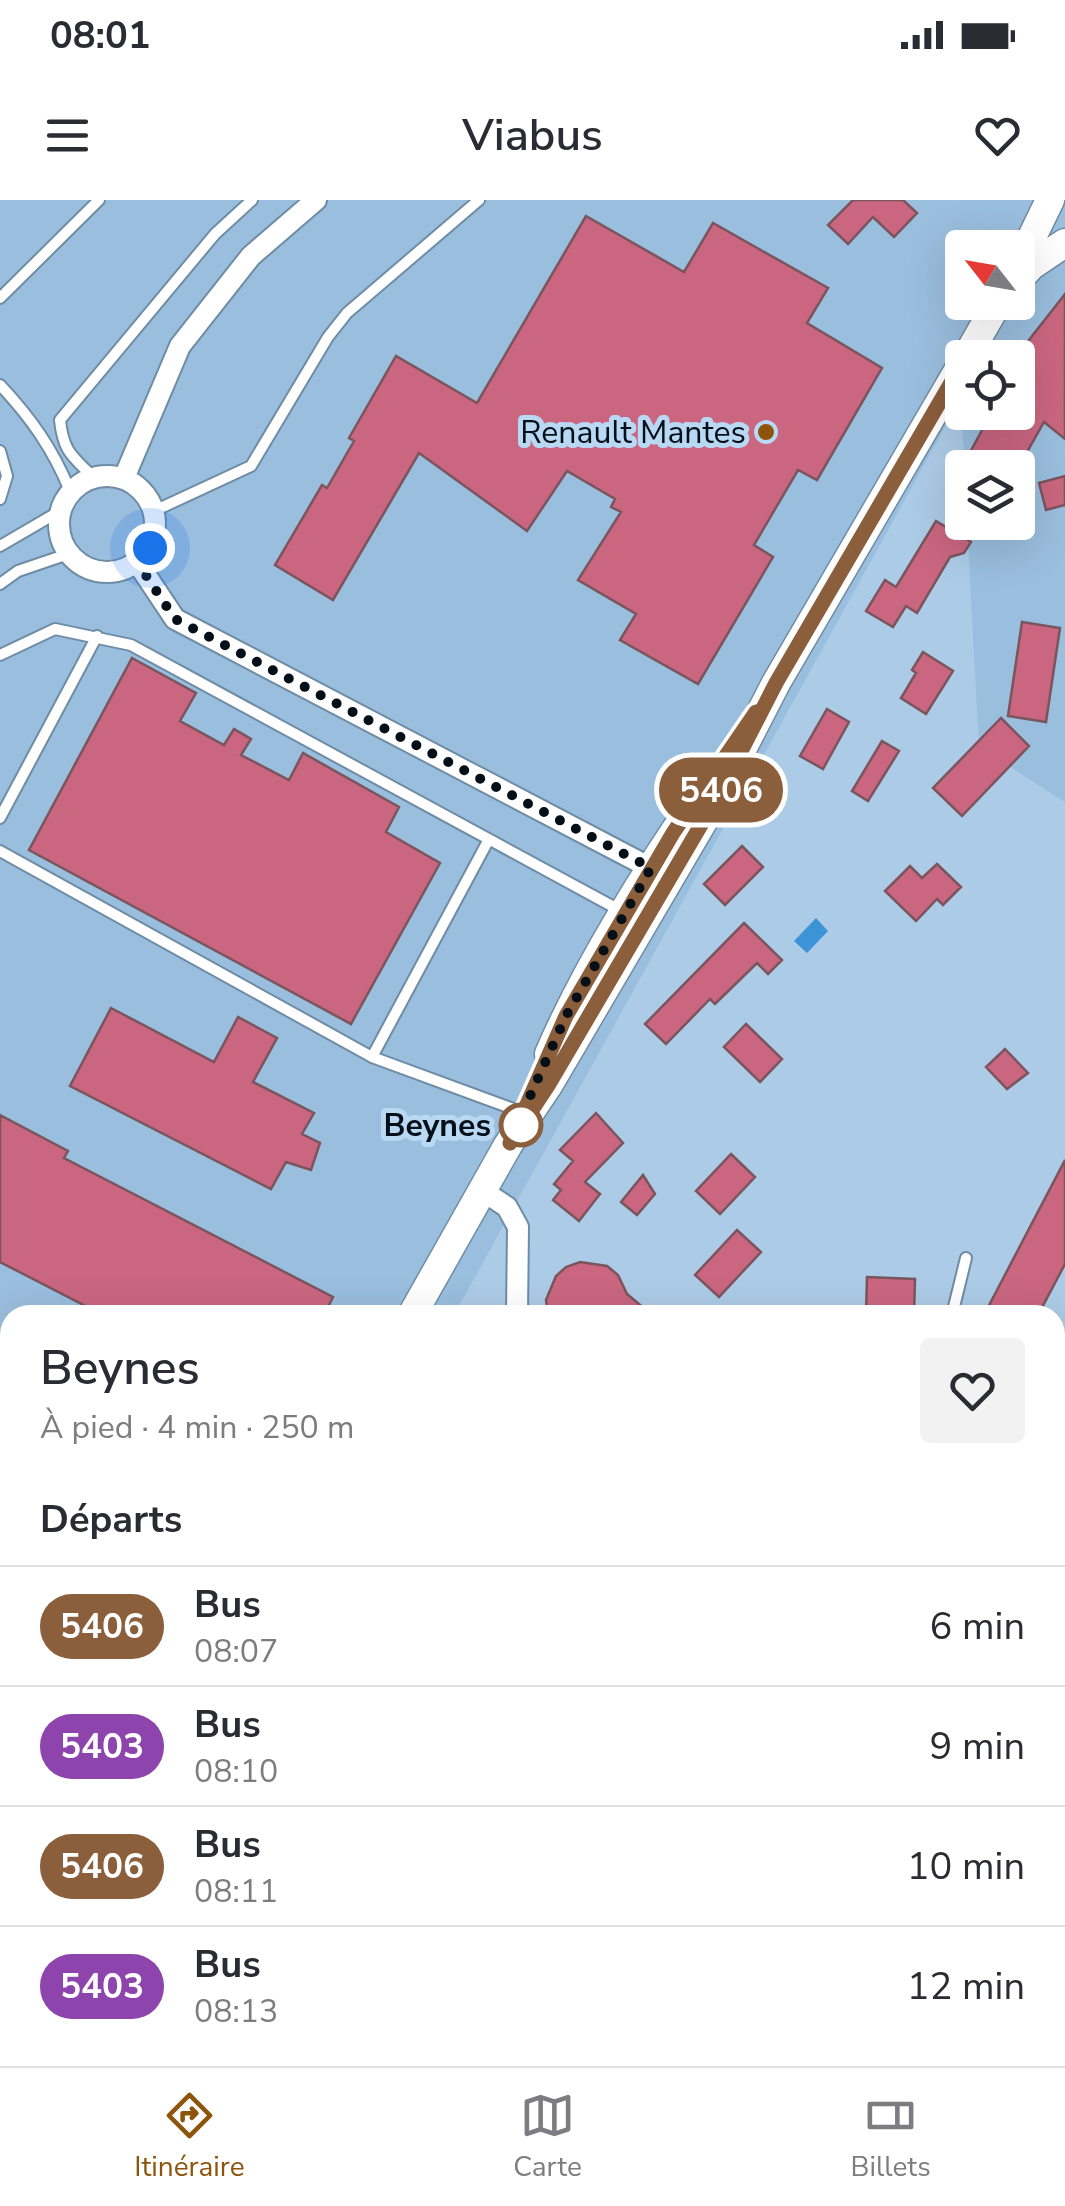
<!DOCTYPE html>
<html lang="fr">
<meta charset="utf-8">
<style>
:root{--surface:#fff;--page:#f2f2f3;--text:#2b2b33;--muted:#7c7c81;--line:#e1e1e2;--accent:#8d550c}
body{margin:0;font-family:"Nunito Sans",sans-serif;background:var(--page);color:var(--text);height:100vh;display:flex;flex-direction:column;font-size:38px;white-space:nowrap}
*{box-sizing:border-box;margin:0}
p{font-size:32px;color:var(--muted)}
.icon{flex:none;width:55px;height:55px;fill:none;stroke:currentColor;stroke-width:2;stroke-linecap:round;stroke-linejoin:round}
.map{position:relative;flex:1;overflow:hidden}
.sheet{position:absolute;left:0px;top:1105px;width:1065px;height:762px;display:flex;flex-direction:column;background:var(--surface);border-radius:30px 30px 0 0;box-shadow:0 10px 40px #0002}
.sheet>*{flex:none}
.badge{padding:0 20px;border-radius:32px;font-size:35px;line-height:65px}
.needle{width:65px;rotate:301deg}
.controls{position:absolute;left:945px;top:30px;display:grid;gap:20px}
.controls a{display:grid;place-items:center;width:90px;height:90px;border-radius:10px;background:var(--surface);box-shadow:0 10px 40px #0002;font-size:50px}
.you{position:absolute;width:50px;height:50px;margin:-25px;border:8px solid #fff;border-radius:50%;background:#1a73e8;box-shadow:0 0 0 15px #1a73e833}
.map>.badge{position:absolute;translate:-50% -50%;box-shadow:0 0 0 5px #fff}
h2{padding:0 40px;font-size:38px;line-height:90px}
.round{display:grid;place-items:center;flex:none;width:105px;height:105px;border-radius:10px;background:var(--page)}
.head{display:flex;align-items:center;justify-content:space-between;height:170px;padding:0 40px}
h1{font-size:48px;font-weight:600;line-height:75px}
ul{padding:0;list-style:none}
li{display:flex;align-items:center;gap:30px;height:120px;padding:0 40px;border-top:2px solid var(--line)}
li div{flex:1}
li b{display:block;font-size:38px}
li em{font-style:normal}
li .badge{min-width:110px;font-weight:700;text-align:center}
.status{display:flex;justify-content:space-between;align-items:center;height:70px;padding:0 50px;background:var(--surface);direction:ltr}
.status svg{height:28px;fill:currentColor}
header{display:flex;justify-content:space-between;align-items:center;height:130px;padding:0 40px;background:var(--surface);font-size:45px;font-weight:600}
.dock{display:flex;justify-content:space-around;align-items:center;height:140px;border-top:2px solid var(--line);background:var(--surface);font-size:28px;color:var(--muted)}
.dock a{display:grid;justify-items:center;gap:5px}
.dock .on{color:var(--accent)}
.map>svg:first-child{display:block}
.built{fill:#9abede;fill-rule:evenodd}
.water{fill:#3c93d5}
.building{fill:#ca6680;stroke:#7a555d;stroke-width:2.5}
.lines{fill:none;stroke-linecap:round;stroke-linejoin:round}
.service-casing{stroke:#6f8ca5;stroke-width:14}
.minor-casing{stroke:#6f8ca5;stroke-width:24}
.secondary-casing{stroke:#6f8ca5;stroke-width:31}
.path{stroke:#576b7d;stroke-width:5;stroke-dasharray:2.5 8;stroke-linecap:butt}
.service{stroke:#fff;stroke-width:10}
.minor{stroke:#fff;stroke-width:20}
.secondary{stroke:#fff;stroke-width:28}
.line-casing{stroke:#fff;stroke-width:22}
.line{stroke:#8b5e3c;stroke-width:15}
.walk{stroke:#050f18;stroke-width:10;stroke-dasharray:0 18}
.poi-dot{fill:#8d550c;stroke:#b9d8f3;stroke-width:4}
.stop-dot{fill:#fff;stroke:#8b5e3c;stroke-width:5}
.labels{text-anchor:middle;stroke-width:10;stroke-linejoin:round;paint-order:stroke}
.poi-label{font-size:32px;fill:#050f18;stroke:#b9d8f3;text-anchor:end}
.stop-label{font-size:32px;font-weight:bold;fill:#050f18;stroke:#b9d8f3;text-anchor:end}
</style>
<div class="status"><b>08:01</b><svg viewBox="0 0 49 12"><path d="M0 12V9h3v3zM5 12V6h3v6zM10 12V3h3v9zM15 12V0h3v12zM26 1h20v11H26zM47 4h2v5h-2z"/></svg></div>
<header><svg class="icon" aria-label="menu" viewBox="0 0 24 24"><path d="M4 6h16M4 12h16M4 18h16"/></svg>Viabus<svg class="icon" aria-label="heart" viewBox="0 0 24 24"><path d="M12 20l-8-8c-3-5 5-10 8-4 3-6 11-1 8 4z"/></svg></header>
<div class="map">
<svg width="1065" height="1866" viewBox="0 0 1065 1866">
<rect width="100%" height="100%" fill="#accbe6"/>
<path class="built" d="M0 0H1065V602L979 547 967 323 1018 322V268L965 267 960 200 454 1115H10V1858H58L53 1866H0ZM962 48H1018V102H962ZM962 158H1018V212H962Z
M1065 1812V1866H1028L1034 1858H1055V1826Z"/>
<path class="water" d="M816 718 828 731 807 753 794 741Z"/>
<path class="building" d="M853 0H903L917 13 894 37 873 17 848 44 828 25Z
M586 16 684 72 713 23 828 88 807 123 882 168 817 280 798 270 754 345 773 357 698 484 620 440 636 414 578 380 621 312 611 307 615 299 567 271 527 331 419 253 333 400 275 365 322 285 327 288 354 241 349 238 396 156 477 203Z
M1065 94V239L1044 222 1018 268H989L968 256 992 212H1018V154Z
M1065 276V305L1046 310 1039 283Z
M936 321 971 342 964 353 950 357 917 413 906 406 893 427 866 411 885 380 896 387Z
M1022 422 1060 428 1046 522 1008 516Z
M923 452 953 471 926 514 901 498 916 473 912 470Z
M132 458 196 493 180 521 224 545 234 529 251 539 241 555 289 580 303 553 399 607 386 632 440 663 351 824 29 650Z
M827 509 849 522 823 569 800 556Z
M1001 518 1029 546 962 616 933 588Z
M882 541 899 551 868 601 852 591Z
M742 646 763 667 725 705 704 684Z
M937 664 961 687 943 705 937 699 916 721 885 691 910 666 922 678Z
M744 723 782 760 768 774 757 763 715 804 710 799 666 844 645 824Z
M111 808 214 862 238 817 277 838 253 882 314 913 302 934 320 943 311 970 286 962 271 989 70 886Z
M746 824 782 859 760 882 724 847Z
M1005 849 1028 873 1007 889 986 867Z
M596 913 623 943 585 982 600 994 579 1021 553 1000 561 990 554 984 573 961 560 950Z
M0 915 68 951 64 958 333 1097 324 1115H103L0 1062Z
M731 954 755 977 720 1014 696 991Z
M1065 960V1064L1038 1115H984Z
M643 975 655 994 637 1015 621 1002Z
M737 1030 761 1052 719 1097 695 1075Z
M580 1062 607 1066 618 1075 627 1094 652 1115H548L546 1100 556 1076 566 1067Z
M867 1077 915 1079 914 1115H866Z"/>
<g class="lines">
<g class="service-casing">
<path id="service" d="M0 98 99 0
M0 185C31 218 53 249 70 291
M0 251 7 276 0 299
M93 277C72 256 63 251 60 220L215 34 252 0
M154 311 251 266 328 137 347 113 479 0
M0 346 60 311
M0 384 18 371 68 354
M0 455 55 429 131 445 623 712
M0 618 97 436
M0 651 372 857 527 914
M372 857 488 641
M952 1115 966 1058
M0 1342 10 1344
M0 1375 10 1377"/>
</g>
<g class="minor-casing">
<path id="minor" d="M59 324a48 48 0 1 1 96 0a48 48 0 1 1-96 0Z
M124 278 180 146 251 56 316 0
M137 362 175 419 662 674
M483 991 507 1007 518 1027 517 1115
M1055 1672 1065 1660
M153 1858 163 1866
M499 1866V1858"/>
</g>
<g class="secondary-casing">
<path id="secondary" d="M1018 66 1050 0
M1018 80 1032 65 1065 43
M966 158 998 102
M549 854C588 764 644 675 700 594
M412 1115 508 945 549 884 718 596 776 483 962 164
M8 1866 12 1858
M33 1866 37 1858"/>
</g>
<path class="path" d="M0 1398 10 1403
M0 1714 10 1718"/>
<use href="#service" class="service"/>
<use href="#minor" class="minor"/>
<use href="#secondary" class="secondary"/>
</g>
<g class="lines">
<g class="line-casing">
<path id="line" d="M756 512 673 633 566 816 510 943 549 884 718 596 776 483 962 164"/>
</g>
<use href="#line" class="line"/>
<path class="walk" d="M150 348 137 362 175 419 651 668 566 816 523 912 528 915 521 925"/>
</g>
<circle class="poi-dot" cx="766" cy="232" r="10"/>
<circle class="stop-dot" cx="521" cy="925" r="20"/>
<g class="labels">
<g class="poi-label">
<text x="746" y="243">Renault Mantes</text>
</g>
<g class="stop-label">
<text x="491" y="936">Beynes</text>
</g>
</g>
</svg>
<div class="controls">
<a><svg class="needle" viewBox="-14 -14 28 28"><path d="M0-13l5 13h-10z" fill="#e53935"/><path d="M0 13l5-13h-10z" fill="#7c7c81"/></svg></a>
<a><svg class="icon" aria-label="locate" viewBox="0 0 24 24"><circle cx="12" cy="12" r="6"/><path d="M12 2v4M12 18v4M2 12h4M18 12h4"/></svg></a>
<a><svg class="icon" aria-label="layers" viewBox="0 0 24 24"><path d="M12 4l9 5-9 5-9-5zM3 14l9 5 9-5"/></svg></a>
</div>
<div class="you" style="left:150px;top:348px"></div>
<b class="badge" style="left:721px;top:590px;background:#8b5e3c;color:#fff">5406</b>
<section class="sheet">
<div class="head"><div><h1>Beynes</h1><p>À pied · 4 min · 250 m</p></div><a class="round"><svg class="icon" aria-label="heart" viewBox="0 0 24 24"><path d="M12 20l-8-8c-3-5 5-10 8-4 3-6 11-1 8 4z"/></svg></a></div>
<h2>Départs</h2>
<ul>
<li><span class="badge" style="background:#8b5e3c;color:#fff">5406</span><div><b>Bus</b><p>08:07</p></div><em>6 min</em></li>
<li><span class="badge" style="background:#8e44ad;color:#fff">5403</span><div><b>Bus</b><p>08:10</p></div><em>9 min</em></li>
<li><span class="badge" style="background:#8b5e3c;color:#fff">5406</span><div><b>Bus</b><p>08:11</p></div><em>10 min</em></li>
<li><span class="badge" style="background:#8e44ad;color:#fff">5403</span><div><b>Bus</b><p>08:13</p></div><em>12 min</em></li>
</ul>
</section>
</div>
<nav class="dock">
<a class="on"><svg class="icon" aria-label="directions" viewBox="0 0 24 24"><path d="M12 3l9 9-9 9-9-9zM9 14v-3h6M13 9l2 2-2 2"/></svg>Itinéraire</a>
<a><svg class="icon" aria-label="map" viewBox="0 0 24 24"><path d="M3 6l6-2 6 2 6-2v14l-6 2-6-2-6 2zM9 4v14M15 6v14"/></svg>Carte</a>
<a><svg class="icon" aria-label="tickets" viewBox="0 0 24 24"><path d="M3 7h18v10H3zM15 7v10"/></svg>Billets</a>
</nav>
